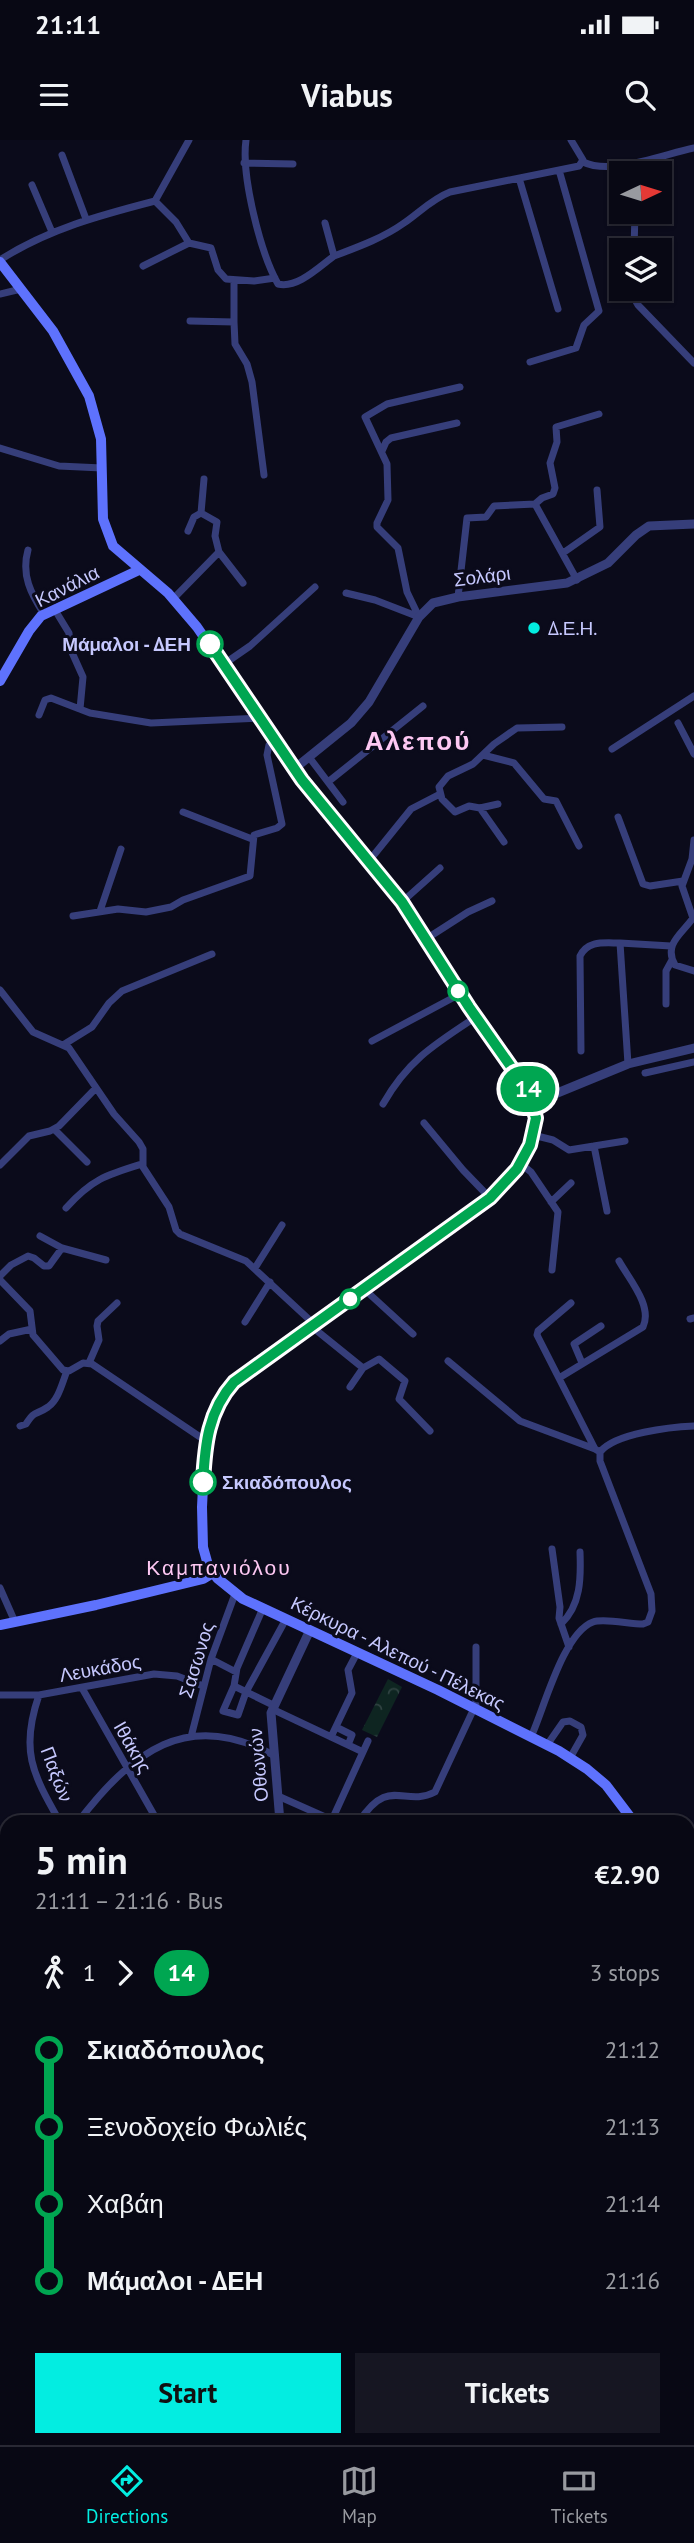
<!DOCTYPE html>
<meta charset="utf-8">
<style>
:root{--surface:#080814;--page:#161622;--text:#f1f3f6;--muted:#989aa0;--line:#292934;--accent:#03ede1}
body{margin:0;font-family:"PT Sans",sans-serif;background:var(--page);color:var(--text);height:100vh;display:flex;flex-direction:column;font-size:26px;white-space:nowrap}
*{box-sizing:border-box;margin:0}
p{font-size:23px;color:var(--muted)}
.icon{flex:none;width:38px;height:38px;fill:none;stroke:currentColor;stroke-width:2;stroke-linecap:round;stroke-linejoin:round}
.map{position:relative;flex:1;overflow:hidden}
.side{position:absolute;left:0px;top:1675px;width:695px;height:632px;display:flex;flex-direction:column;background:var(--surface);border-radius:21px 21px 0 0;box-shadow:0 2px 5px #0004,0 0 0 2px var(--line)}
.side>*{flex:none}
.badge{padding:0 14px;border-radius:23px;font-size:24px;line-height:46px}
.needle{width:46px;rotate:86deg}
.buttons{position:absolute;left:609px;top:21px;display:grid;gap:14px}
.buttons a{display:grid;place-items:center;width:63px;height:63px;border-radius:0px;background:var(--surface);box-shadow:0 2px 5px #0004,0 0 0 2px var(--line);font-size:35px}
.map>.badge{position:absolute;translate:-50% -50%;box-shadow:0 0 0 4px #fff}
.legs{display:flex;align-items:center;gap:10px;height:77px;padding:0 35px;font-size:23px}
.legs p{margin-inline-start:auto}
.summary{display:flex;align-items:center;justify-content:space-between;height:119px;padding:0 35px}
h1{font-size:38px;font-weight:600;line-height:52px}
.button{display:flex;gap:14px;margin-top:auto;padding:14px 35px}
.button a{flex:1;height:80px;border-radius:0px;background:var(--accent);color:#111;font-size:28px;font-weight:600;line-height:80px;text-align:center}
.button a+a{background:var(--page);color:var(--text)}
ul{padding:0 35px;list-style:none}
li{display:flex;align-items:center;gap:24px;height:77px;font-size:26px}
li i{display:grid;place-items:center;width:10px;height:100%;margin:0 9px;background:currentColor}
li i::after{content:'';width:18px;height:18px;margin:-9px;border:5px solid;border-radius:50%;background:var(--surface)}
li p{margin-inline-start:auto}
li:first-child i{background:linear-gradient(#0000 50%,currentColor 0)}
li:last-child i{background:linear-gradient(currentColor 50%,#0000 0)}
.status{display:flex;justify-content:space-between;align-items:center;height:49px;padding:0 35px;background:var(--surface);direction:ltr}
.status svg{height:19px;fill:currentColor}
header{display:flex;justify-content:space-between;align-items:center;height:91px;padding:0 35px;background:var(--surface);font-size:32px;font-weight:600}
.tabs{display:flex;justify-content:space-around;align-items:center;height:98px;border-top:2px solid var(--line);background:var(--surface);font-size:19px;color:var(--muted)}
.tabs a{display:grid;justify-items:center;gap:4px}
.tabs .selected{color:var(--accent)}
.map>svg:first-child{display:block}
.grass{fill:url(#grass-tufts)}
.park{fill:url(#park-crowns)}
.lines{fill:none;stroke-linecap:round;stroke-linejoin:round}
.minor{stroke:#363e7a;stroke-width:7}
.tertiary{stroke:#363e7a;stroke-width:9}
.secondary{stroke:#5e72fd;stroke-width:10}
.primary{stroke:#a14efd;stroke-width:12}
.line-1-casing{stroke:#fff;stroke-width:16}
.line-1{stroke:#00a651;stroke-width:10}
.poi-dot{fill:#03ede1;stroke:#0b0b1b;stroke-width:2.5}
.stop-1-dot{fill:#fff;stroke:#00a651;stroke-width:3.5}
.labels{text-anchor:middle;stroke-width:6;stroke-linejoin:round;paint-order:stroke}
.street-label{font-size:19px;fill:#c6c8fe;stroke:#0b0b1b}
.poi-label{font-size:19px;fill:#c6c8fe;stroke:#0b0b1b;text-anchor:start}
.stop-label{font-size:19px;font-weight:bold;fill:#c6c8fe;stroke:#0b0b1b;text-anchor:end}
.neighbourhood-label{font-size:21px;letter-spacing:2px;fill:#fec8f3;stroke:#0b0b1b}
.district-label{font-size:26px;font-weight:bold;letter-spacing:2px;fill:#fec8f3;stroke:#0b0b1b}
</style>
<div class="status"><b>21:11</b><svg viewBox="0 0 49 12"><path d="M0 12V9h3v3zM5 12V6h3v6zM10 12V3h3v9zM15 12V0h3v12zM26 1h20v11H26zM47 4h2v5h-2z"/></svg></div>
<header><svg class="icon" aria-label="menu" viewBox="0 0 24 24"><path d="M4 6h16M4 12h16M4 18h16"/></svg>Viabus<svg class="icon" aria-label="search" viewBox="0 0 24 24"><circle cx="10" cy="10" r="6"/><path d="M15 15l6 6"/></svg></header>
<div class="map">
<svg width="694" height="2305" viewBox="0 0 694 2305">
<defs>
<pattern id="grass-tufts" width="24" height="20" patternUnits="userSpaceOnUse" patternTransform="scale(1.75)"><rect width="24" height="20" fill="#0e2521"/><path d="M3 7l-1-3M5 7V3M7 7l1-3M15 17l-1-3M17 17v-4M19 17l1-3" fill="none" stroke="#304342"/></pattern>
<pattern id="park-crowns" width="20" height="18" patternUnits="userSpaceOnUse" patternTransform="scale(1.75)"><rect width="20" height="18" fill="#0e2521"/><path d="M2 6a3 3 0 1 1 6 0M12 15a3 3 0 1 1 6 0" fill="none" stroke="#304342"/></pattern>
</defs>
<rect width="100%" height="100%" fill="#0b0b1b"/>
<path class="grass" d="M489 2300H571L577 2305H487L486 2301Z"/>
<path class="park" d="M388 1539 402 1547 377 1597 362 1590Z"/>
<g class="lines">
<path class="minor" d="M246 0C241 35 260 112 278 144 297 149 319 127 334 116
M62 15 86 79
M583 22C612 36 664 14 694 8
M244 23 293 24
M519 38 558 169
M32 45 52 92
M155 61 189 0
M325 83 334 116C358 107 383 98 404 83 420 72 432 59 450 52L579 26 583 20 571 0
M634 110 635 72
M0 120C48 89 101 75 155 61L176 82 189 103 211 108 218 130 226 139 254 141 275 138
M143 126 189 103
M633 149 634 158 638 165 694 223
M0 154 21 149
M190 181 234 182V141
M234 182 235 204 247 224 252 242 264 335
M530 222 576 208 584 185 599 171 559 30
M0 308 59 326 102 328
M382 311 386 302 391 298 457 283
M535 364 577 440
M188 391 194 377 201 373
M28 410C21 435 31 454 44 474
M219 412 243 443
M563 413 600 387 597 350
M346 453 375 460 419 477
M458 457 467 378 486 377 494 366 535 364 542 358 553 354 555 348 550 323 557 302 556 287 599 274
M173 459 219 412 215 396 217 382 201 373 204 339
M55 470 69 493 70 508 83 537 80 569
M419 477 407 452 398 408 377 387V383L388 360 387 324 365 277 387 264 460 247
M224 524 250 506 315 447
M39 575 45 560 51 558 90 573 151 583 260 578
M678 583 694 614
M612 609 694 556
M483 615 514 623 544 659 556 661 579 706
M309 617 343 662
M328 642 423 566
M498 664 480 668 469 666 455 672 442 659 439 647 448 636 473 624 494 604 517 588 562 587
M480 668 504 702
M183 672 252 699
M618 677 643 744 650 746 683 741
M694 700 692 719 682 746 693 778C682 794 663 804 675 825L694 831
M369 721 411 669 440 654
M402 762 440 728
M100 771 121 709
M73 776 118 769 146 772 171 767 183 760 250 736 254 695 277 688 282 684 267 615 269 605 275 600
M426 799 468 772 492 761
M620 803 671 806
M0 850 33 892 69 908 114 974 139 1002 143 1009V1027L169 1067 176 1090 180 1094 246 1121 314 1184
M666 864V831L672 820
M372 901 460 854
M63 905 92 887 109 863 122 851 212 814
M581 911 580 816C588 800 604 803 620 803L628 924
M645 933 694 922
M383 964C408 920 435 904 476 877
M424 983 463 1030 490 1058
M55 990 87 1022
M533 995 553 1000 569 1010 625 1001
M594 1006 607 1071
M521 1024 531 1032 558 1072 552 1130
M0 1025 29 996 50 991 59 986 96 948
M551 1062 571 1043
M66 1068C92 1039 106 1035 142 1024
M40 1096 62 1108 106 1120
M255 1128 282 1085
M0 1136 11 1125 28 1116 34 1118 44 1126H49L62 1108
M0 1140 30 1171 33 1195 63 1230 69 1231 83 1223 92 1224 206 1301
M364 1149 413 1194
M690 1179 694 1178
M245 1182 270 1142
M311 1186 363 1228
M0 1201 9 1194 32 1189
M448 1221 520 1281 595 1309
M89 1223 99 1200 97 1186 98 1181 117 1163
M582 1223 574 1204 601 1186
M559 1238 643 1187C653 1166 629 1139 619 1121
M350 1247 363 1228 379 1219 405 1241 399 1259 430 1291
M20 1286 26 1284C36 1269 35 1276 48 1267 59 1259 62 1243 67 1231
M600 1312C615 1293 671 1287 694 1286
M552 1409 560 1467 559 1478 569 1507
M0 1448 15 1482
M263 1468 237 1528 234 1546 273 1565
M561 1484C581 1465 581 1438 580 1412
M211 1519 236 1532
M234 1546 223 1571 238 1575 246 1552 286 1479
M82 1548 158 1682
M0 1555H39L154 1534 177 1536 203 1546
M39 1555C20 1610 32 1633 60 1682
M272 1569 363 1612
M336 1587 352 1595 348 1605
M191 1597 211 1519 235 1454
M331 1597 352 1553 348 1530 357 1513
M531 1597C544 1569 563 1493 593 1482 604 1478 629 1484 643 1484L648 1482 652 1471 651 1454 600 1321V1312L595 1309 537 1195 538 1191 571 1163
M547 1605 563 1582 570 1581 581 1587 583 1595 570 1618
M278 1656 332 1680
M78 1682C131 1613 187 1567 275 1616
M331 1682 368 1601
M359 1682C389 1635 404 1668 435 1652L476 1564V1507
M0 1710 7 1720
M0 1740 6 1719
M688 2149 694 2145
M688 2191 694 2188
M197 2300 208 2305
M573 2300 580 2305
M33 2305 35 2300
M694 2305 692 2295 694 2288"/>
<path class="tertiary" d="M294 629 351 583 369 562 419 477 433 463 458 457 567 443 608 423 636 395 649 386 694 384
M533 963 628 924 694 908
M280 1682 271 1573 310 1490
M105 2305 107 2300"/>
<path class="secondary" d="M0 122 53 191 89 256 101 299 103 379 113 406 168 453 197 487 302 640 402 762 469 867 522 940 535 971V990L527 1013 517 1029 498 1050 422 1109 240 1236 219 1261 211 1279 205 1306 202 1367 203 1407 208 1425 217 1438 243 1459 438 1550 559 1611 587 1629 606 1645 634 1682
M0 541 29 491 41 476 139 430
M0 1485 96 1465 203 1439 213 1433
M688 1762 694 1771
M0 2117 7 2131
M0 2152 7 2149"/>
<path class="primary" d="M0 1750 7 1754
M0 1763 7 1768
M688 1886 694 1887
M377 2300 378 2305
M388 2300 389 2305"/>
</g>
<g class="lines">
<g class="line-1-casing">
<path id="line-1" d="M203 1342C205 1305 208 1271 234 1242L490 1058 517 1029 530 1005 536 978 528 951 469 867 402 762 302 640 210 504"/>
</g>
<use href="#line-1" class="line-1"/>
</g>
<circle class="poi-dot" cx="534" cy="488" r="7"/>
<g class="stop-1-dot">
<circle cx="210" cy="504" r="12"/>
<circle cx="458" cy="851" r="9"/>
<circle cx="350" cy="1159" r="9"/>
<circle cx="203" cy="1342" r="12"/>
</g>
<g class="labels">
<g class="street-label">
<text transform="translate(482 436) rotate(-7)" y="7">Σολάρι</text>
<text transform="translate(67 446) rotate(-27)" y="7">Κανάλια</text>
<text transform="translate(398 1513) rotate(26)" y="7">Κέρκυρα - Αλεπού - Πέλεκας</text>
<text transform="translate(196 1520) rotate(-73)" y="7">Σασωνος</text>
<text transform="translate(100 1528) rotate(-10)" y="7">Λευκάδος</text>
<text transform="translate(133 1607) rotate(60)" y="7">Ιθάκης</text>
<text transform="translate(258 1625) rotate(-95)" y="7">Οθωνών</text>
<text transform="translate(57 1634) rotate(69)" y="7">Παξών</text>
</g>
<g class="poi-label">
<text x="548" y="495">Δ.Ε.Η.</text>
</g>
<g class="stop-label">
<text x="191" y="511">Μάμαλοι - ΔΕΗ</text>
<text x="222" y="1349" text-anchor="start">Σκιαδόπουλος</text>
</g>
<g class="neighbourhood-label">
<text x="219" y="1435">Καμπανιόλου</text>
</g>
<g class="district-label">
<text x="418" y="610">Αλεπού</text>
</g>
</g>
</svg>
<div class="buttons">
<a><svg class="needle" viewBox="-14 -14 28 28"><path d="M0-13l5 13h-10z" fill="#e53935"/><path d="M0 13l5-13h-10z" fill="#989aa0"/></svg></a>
<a><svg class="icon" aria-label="layers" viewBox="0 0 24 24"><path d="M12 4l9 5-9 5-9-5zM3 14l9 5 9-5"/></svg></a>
</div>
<b class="badge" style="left:528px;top:949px;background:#00a651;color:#fff">14</b>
<section class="side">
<div class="summary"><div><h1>5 min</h1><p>21:11 – 21:16 · Bus</p></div><b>€2.90</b></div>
<div class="legs"><svg class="icon" aria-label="walk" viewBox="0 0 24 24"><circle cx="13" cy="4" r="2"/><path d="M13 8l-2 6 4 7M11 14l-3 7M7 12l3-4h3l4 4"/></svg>1<svg class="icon" aria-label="forward" viewBox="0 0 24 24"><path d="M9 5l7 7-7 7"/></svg><b class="badge" style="background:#00a651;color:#fff">14</b><p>3 stops</p></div>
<ul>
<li><i style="color:#00a651"></i><b>Σκιαδόπουλος</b><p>21:12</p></li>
<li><i style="color:#00a651"></i><span>Ξενοδοχείο Φωλιές</span><p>21:13</p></li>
<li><i style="color:#00a651"></i><span>Χαβάη</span><p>21:14</p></li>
<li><i style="color:#00a651"></i><b>Μάμαλοι - ΔΕΗ</b><p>21:16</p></li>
</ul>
<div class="button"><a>Start</a><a>Tickets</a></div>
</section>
</div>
<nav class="tabs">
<a class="selected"><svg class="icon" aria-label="directions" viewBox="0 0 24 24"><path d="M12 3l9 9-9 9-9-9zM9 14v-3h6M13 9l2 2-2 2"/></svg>Directions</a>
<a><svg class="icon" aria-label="map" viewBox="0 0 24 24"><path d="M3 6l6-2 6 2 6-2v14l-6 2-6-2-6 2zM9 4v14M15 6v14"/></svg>Map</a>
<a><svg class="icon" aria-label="tickets" viewBox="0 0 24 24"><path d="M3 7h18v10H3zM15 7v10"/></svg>Tickets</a>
</nav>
